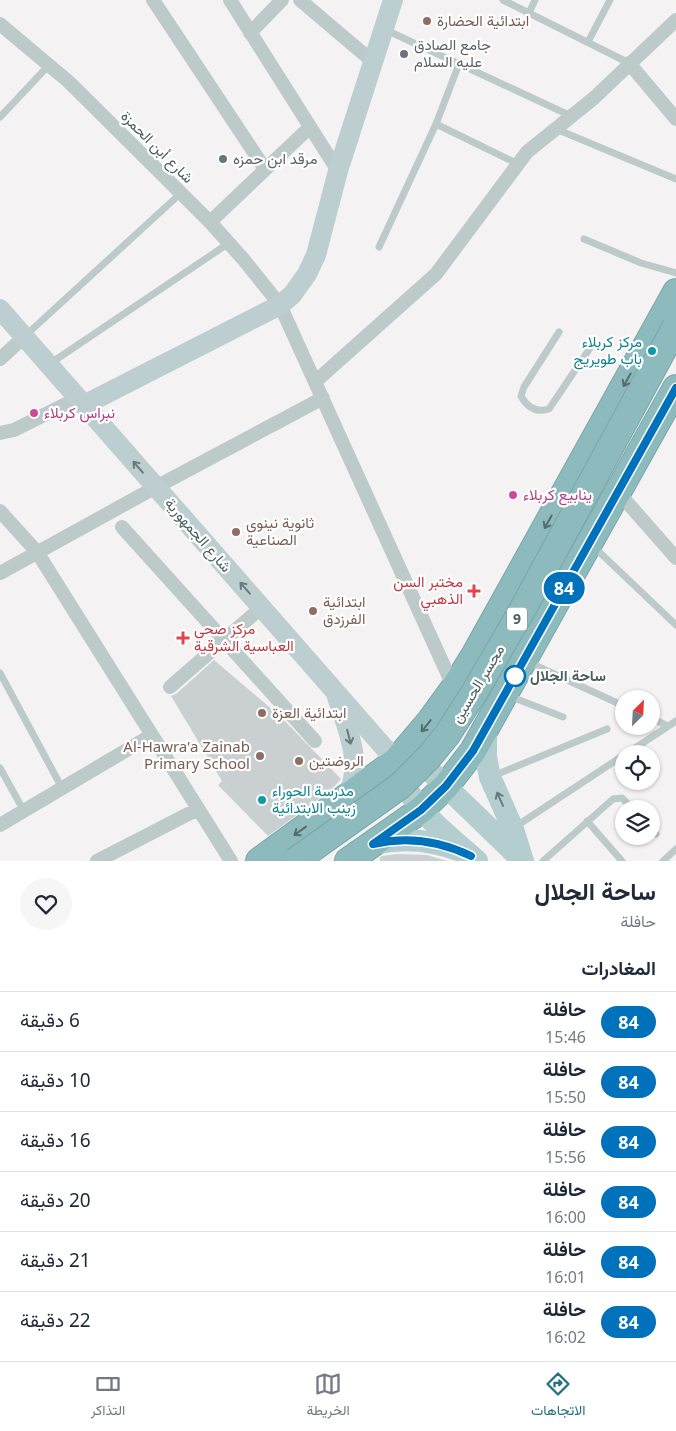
<!DOCTYPE html>
<html lang="ar">
<meta charset="utf-8">
<style>
:root{--surface:#fff;--page:#f6f6f7;--text:#1f2937;--muted:#747a83;--line:#e0e1e3;--accent:#227281}
body{margin:0;font-family:"Noto Sans",Vazirmatn,sans-serif;background:var(--page);color:var(--text);direction:rtl;height:100vh;display:flex;flex-direction:column;font-size:19px;white-space:nowrap}
*{box-sizing:border-box;margin:0}
p{font-size:16px;color:var(--muted)}
.icon{flex:none;width:28px;height:28px;fill:none;stroke:currentColor;stroke-width:2;stroke-linecap:round;stroke-linejoin:round}
.map{position:relative;height:861px;overflow:hidden;direction:ltr}
.panel{display:flex;flex-direction:column;background:var(--surface);flex:1}
.panel>*{flex:none}
.badge{padding:0 10px;border-radius:16px;font-size:18px;line-height:32px}
.needle{width:32px;rotate:24deg}
.buttons{position:absolute;left:615px;top:690px;display:grid;gap:10px}
.buttons a{display:grid;place-items:center;width:45px;height:45px;border-radius:50%;background:var(--surface);box-shadow:0 1px 4px #0004;font-size:25px}
.map>.badge{position:absolute;translate:-50% -50%;box-shadow:0 0 0 2px #fff}
h2{padding:0 20px;font-size:19px;line-height:45px}
.round{display:grid;place-items:center;flex:none;width:52px;height:52px;border-radius:26px;background:var(--page)}
.headline{display:flex;align-items:center;justify-content:space-between;height:85px;padding:0 20px}
h1{font-size:24px;font-weight:700;line-height:38px}
ul{padding:0;list-style:none}
li{display:flex;align-items:center;gap:15px;height:60px;padding:0 20px;border-top:1px solid var(--line)}
li div{flex:1}
li b{display:block;font-size:19px}
li em{font-style:normal}
li .badge{min-width:55px;font-weight:700;text-align:center}
.tab-bar{display:flex;justify-content:space-around;align-items:center;height:70px;border-top:1px solid var(--line);background:var(--surface);font-size:14px;color:var(--muted)}
.tab-bar a{display:grid;justify-items:center;gap:2px}
.tab-bar .current{color:var(--accent)}
.map>svg:first-child{display:block}
.building{fill:#cad0d1}
.lines{fill:none;stroke-linecap:round;stroke-linejoin:round}
.highway-casing{stroke:#78a7a9;stroke-width:28}
.lane{stroke:#bccbca;stroke-width:7}
.street{stroke:#bccbca;stroke-width:14}
.secondary{stroke:#bccecf;stroke-width:20}
.primary{stroke:#b4cecf;stroke-width:22}
.highway{stroke:#8dbbbd;stroke-width:26}
.highway-bridge-casing{stroke:#78a7a9;stroke-width:28;stroke-linecap:butt}
.highway-bridge{stroke:#8dbbbd;stroke-width:26}
.oneway{stroke:#556d6d}
.oneway2{stroke:#677b7b}
.oneway3{stroke:#657b7b}
.line-casing{stroke:#fff;stroke-width:11}
.line{stroke:#0072bc;stroke-width:8}
.education-dot{fill:#8d6e63;stroke:#fff;stroke-width:2}
.worship-dot{fill:#6b7280;stroke:#fff;stroke-width:2}
.culture-dot{fill:#0f9aa8;stroke:#fff;stroke-width:2}
.hotel-dot{fill:#d1479c;stroke:#fff;stroke-width:2}
.health-dot{fill:#e0444e;stroke:#fff;stroke-width:2}
.stop-dot{fill:#fff;stroke:#0072bc;stroke-width:2.5}
.labels{text-anchor:middle;stroke-width:4.5;stroke-linejoin:round;paint-order:stroke}
.shield{fill:#fff;stroke:#818f8f;stroke-width:1}
.shield-label{font-size:14px;font-weight:bold;fill:#4b5f5f}
.education-label{font-size:15px;fill:#785e54;stroke:#fff;text-anchor:start}
.worship-label{font-size:15px;fill:#5b616d;stroke:#fff;text-anchor:start}
.street-label{font-size:15px;fill:#4b5f5f;stroke:#fff}
.culture-label{font-size:15px;fill:#0d838f;stroke:#fff;text-anchor:end}
.hotel-label{font-size:15px;fill:#b23c85;stroke:#fff;text-anchor:start}
.health-label{font-size:15px;fill:#be3a42;stroke:#fff;text-anchor:end}
.stop-label{font-size:15px;font-weight:bold;fill:#4b5f5f;stroke:#fff;text-anchor:start}
</style>
<div class="map">
<svg width="676" height="861" viewBox="0 0 676 861">
<rect width="100%" height="100%" fill="#f4f2f3"/>
<path class="building" d="M214 660 280 716 341 779 330 791 268 836 218 785 222 781 171 696 176 694Z
M397 854 427 855 447 861H380V857L382 856Z"/>
<g class="lines">
<g class="highway-casing">
<path id="highway" d="M259 861 396 761 430 721 454 688 475 654 676 292
M348 861 421 810 446 786 473 751 676 388"/>
</g>
<path class="lane" d="M503 0 629 63
M529 13 535 0
M386 30 571 116
M588 42 610 0
M0 117 49 65
M436 124 518 164
M556 129 676 179
M584 239 641 263 676 273
M379 247 436 124 459 64
M559 332 524 387 521 396C527 407 536 413 549 409L590 348
M26 335 181 193
M51 363 229 243
M593 546 676 625
M528 662 624 706
M0 673 62 788
M509 696 563 717
M651 718 668 726
M626 754 676 721
M0 768 24 811
M493 776 607 729
M587 821 622 861
M515 827 624 755
M651 829 656 834
M543 861 613 799 622 798 633 809
M663 861 676 849"/>
<path class="street" d="M153 0 265 169
M230 0 338 171
M300 0 372 61
M0 24 69 82 210 222 244 260 280 305 454 688
M250 33 282 0
M629 63 676 119
M210 222 310 127
M0 359 24 337
M316 381 436 274 527 152 594 98 676 20
M0 433 14 430 78 398
M618 492 676 558
M0 511 37 552 231 861
M122 527 315 741
M0 573 156 487 323 398
M170 687 262 607
M0 825 152 735
M97 861 198 809"/>
<path class="secondary" d="M0 309 396 761
M84 405 280 305 292 295 307 274 316 255 338 171 393 0
M337 697C347 728 365 767 346 797"/>
<path class="primary" d="M486 726V757L490 777 513 829 522 858
M373 844C403 837 434 840 463 852
M477 861C444 831 407 807 396 761 411 756 414 758 427 768L523 861"/>
<use href="#highway" class="highway"/>
<g class="highway-bridge-casing">
<path id="highway-bridge" d="M295 861 400 786 429 757 447 735 474 693 520 614 676 326"/>
</g>
<use href="#highway-bridge" class="highway-bridge"/>
</g>
<defs><path id="oneway-shaft" d="M-6 0H5M1.5-3L5.5 0L1.5 3" fill="none" stroke-width="1.6" stroke-linecap="round" stroke-linejoin="round" transform="scale(1.25)"/></defs>
<g class="oneway">
<use href="#oneway-shaft" transform="translate(627 380) rotate(119)"/>
<use href="#oneway-shaft" transform="translate(548 522) rotate(119)"/>
<use href="#oneway-shaft" transform="translate(426 726) rotate(129)"/>
<use href="#oneway-shaft" transform="translate(300 831) rotate(144)"/>
</g>
<g class="oneway2">
<use href="#oneway-shaft" transform="translate(138 467) rotate(-131)"/>
<use href="#oneway-shaft" transform="translate(245 588) rotate(-131)"/>
<use href="#oneway-shaft" transform="translate(349 737) rotate(76)"/>
</g>
<use class="oneway3" href="#oneway-shaft" transform="translate(500 799) rotate(-114)"/>
<g class="lines">
<g class="line-casing">
<path id="line" d="M471 856C440 841 407 836 373 844L421 810 446 786 473 751 676 388"/>
</g>
<use href="#line" class="line"/>
</g>
<g class="education-dot">
<circle cx="427" cy="21" r="5"/>
<circle cx="236" cy="532" r="5"/>
<circle cx="313" cy="611" r="5"/>
<circle cx="262" cy="713" r="5"/>
<circle cx="260" cy="756" r="5"/>
<circle cx="299" cy="761" r="5"/>
</g>
<g class="worship-dot">
<circle cx="404" cy="54" r="5"/>
<circle cx="223" cy="159" r="5"/>
</g>
<g class="culture-dot">
<circle cx="652" cy="351" r="5"/>
<circle cx="262" cy="800" r="5"/>
</g>
<g class="hotel-dot">
<circle cx="34" cy="413" r="5"/>
<circle cx="513" cy="495" r="5"/>
</g>
<g class="health-dot">
<path d="M471.5 583.5h5v5h5v5h-5v5h-5v-5h-5v-5h5z"/>
<path d="M180.5 630.5h5v5h5v5h-5v5h-5v-5h-5v-5h5z"/>
</g>
<circle class="stop-dot" cx="515" cy="676" r="10"/>
<g class="labels">
<rect class="shield" x="507" y="607.5" width="20" height="23" rx="4"/>
<g class="shield-label">
<text x="517" y="624">9</text>
</g>
<g class="education-label">
<text x="437" y="26">ابتدائية الحضارة</text>
<text x="246" y="528">ثانوية نينوى<tspan x="246" dy="17">الصناعية</tspan></text>
<text x="323" y="607">ابتدائية<tspan x="323" dy="17">الفرزدق</tspan></text>
<text x="272" y="718">ابتدائية العزة</text>
<text x="250" y="752" text-anchor="end">Al-Hawra'a Zainab<tspan x="250" dy="17">Primary School</tspan></text>
<text x="309" y="766">الروضتين</text>
</g>
<g class="worship-label">
<text x="414" y="50">جامع الصادق<tspan x="414" dy="17">عليه السلام</tspan></text>
<text x="233" y="164">مرقد ابن حمزه</text>
</g>
<g class="street-label">
<text transform="translate(157 147) rotate(45)" y="5">شارع أبن الحمزة</text>
<text transform="translate(198 535) rotate(49)" y="5">شارع الجمهورية</text>
<text transform="translate(478 684) rotate(-59)" y="5">مجسر الحسين</text>
</g>
<g class="culture-label">
<text x="642" y="347">مركز كربلاء<tspan x="642" dy="17">باب طويريج</tspan></text>
<text x="272" y="796" text-anchor="start">مدرسة الحوراء<tspan x="272" dy="17">زينب الابتدائية</tspan></text>
</g>
<g class="hotel-label">
<text x="44" y="418">نبراس كربلاء</text>
<text x="523" y="500">ينابيع كربلاء</text>
</g>
<g class="health-label">
<text x="463" y="587">مختبر السن<tspan x="463" dy="17">الذهبي</tspan></text>
<text x="194" y="634" text-anchor="start">مركز صحي<tspan x="194" dy="17">العباسية الشرقية</tspan></text>
</g>
<g class="stop-label">
<text x="530" y="681">ساحة الجلال</text>
</g>
</g>
</svg>
<div class="buttons">
<a><svg class="needle" viewBox="-14 -14 28 28"><path d="M0-13l5 13h-10z" fill="#e53935"/><path d="M0 13l5-13h-10z" fill="#747a83"/></svg></a>
<a><svg class="icon" aria-label="locate" viewBox="0 0 24 24"><circle cx="12" cy="12" r="6"/><path d="M12 2v4M12 18v4M2 12h4M18 12h4"/></svg></a>
<a><svg class="icon" aria-label="layers" viewBox="0 0 24 24"><path d="M12 4l9 5-9 5-9-5zM3 14l9 5 9-5"/></svg></a>
</div>
<b class="badge" style="left:564px;top:588px;background:#0072bc;color:#fff">84</b>
</div>
<section class="panel">
<div class="headline"><div><h1>ساحة الجلال</h1><p>حافلة</p></div><a class="round"><svg class="icon" aria-label="heart" viewBox="0 0 24 24"><path d="M12 20l-8-8c-3-5 5-10 8-4 3-6 11-1 8 4z"/></svg></a></div>
<h2>المغادرات</h2>
<ul>
<li><span class="badge" style="background:#0072bc;color:#fff">84</span><div><b>حافلة</b><p>15:46</p></div><em>6 دقيقة</em></li>
<li><span class="badge" style="background:#0072bc;color:#fff">84</span><div><b>حافلة</b><p>15:50</p></div><em>10 دقيقة</em></li>
<li><span class="badge" style="background:#0072bc;color:#fff">84</span><div><b>حافلة</b><p>15:56</p></div><em>16 دقيقة</em></li>
<li><span class="badge" style="background:#0072bc;color:#fff">84</span><div><b>حافلة</b><p>16:00</p></div><em>20 دقيقة</em></li>
<li><span class="badge" style="background:#0072bc;color:#fff">84</span><div><b>حافلة</b><p>16:01</p></div><em>21 دقيقة</em></li>
<li><span class="badge" style="background:#0072bc;color:#fff">84</span><div><b>حافلة</b><p>16:02</p></div><em>22 دقيقة</em></li>
</ul>
</section>
<nav class="tab-bar">
<a class="current"><svg class="icon" aria-label="directions" viewBox="0 0 24 24"><path d="M12 3l9 9-9 9-9-9zM9 14v-3h6M13 9l2 2-2 2"/></svg>الاتجاهات</a>
<a><svg class="icon" aria-label="map" viewBox="0 0 24 24"><path d="M3 6l6-2 6 2 6-2v14l-6 2-6-2-6 2zM9 4v14M15 6v14"/></svg>الخريطة</a>
<a><svg class="icon" aria-label="tickets" viewBox="0 0 24 24"><path d="M3 7h18v10H3zM15 7v10"/></svg>التذاكر</a>
</nav>
